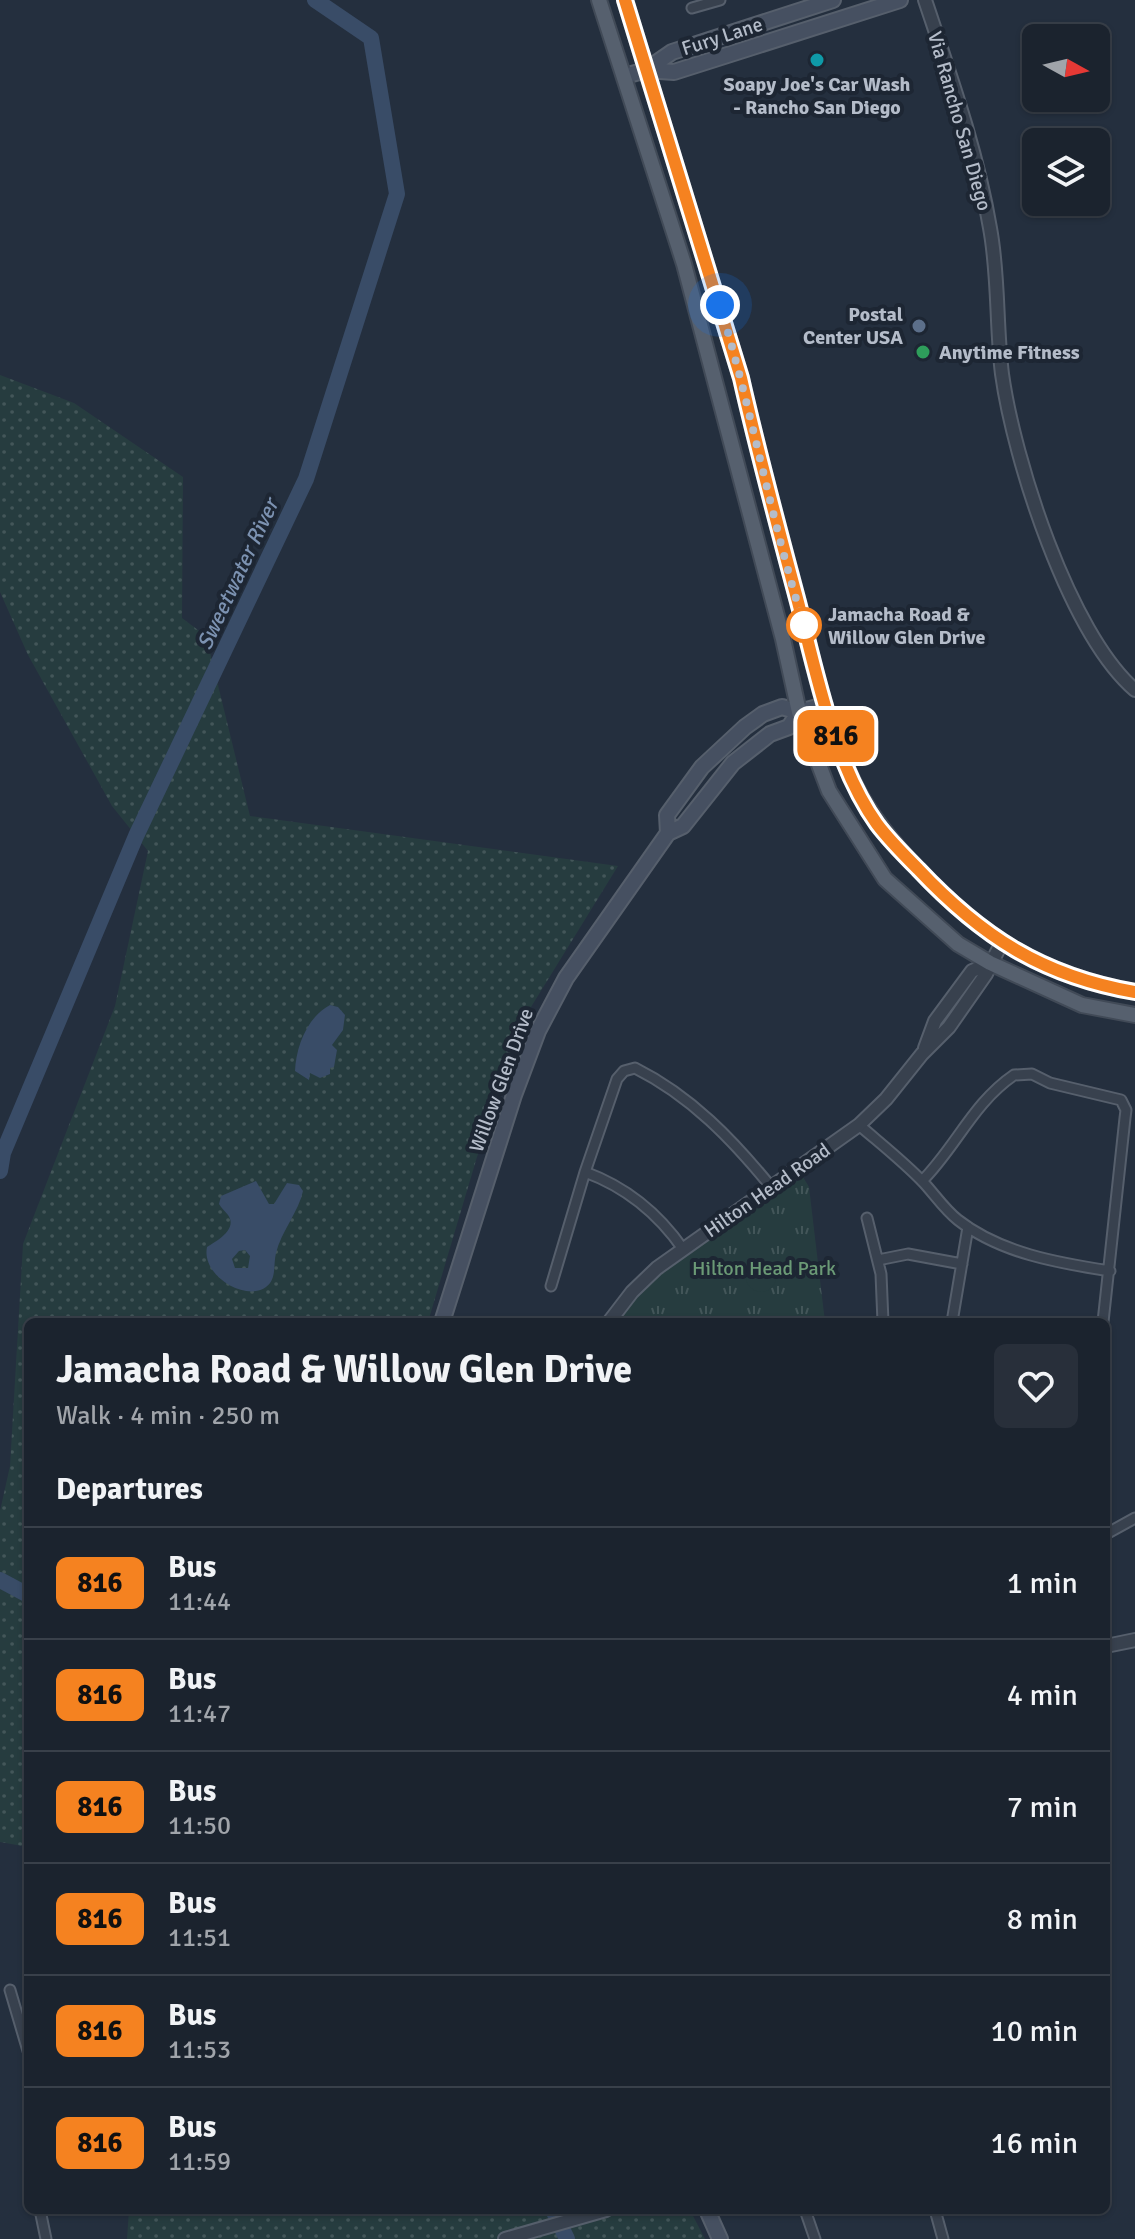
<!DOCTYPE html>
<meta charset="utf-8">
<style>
:root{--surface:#1b232e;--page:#282f3a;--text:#f1f3f6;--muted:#a0a4aa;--line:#39404a}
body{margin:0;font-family:Signika,sans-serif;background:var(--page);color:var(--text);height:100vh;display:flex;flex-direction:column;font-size:30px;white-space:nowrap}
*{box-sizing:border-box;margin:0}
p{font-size:26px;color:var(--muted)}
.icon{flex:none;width:44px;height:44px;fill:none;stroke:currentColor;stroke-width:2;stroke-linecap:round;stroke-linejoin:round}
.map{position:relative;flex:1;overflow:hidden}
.panel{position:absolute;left:24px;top:1318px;width:1086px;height:896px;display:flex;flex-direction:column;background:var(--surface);border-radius:12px;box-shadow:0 2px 6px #0004,0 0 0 2px var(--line)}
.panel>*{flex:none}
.badge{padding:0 16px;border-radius:12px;font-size:28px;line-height:52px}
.needle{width:52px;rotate:98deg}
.buttons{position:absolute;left:1022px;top:24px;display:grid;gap:16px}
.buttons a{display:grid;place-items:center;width:88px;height:88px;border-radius:12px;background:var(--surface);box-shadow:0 2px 6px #0004,0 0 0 2px var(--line);font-size:40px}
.you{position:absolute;width:40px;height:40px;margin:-20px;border:6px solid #fff;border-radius:50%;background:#1a73e8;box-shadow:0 0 0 12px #1a73e833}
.map>.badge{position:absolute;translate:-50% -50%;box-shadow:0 0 0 4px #fff}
h2{padding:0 32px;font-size:30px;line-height:72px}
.round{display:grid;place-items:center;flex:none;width:84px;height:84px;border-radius:12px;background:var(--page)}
.head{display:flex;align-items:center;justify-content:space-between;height:136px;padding:0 32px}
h1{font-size:38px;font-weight:800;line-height:60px}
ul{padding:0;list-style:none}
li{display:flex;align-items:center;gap:24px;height:112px;padding:0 32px;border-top:2px solid var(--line)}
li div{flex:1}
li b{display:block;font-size:30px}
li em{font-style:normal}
li .badge{min-width:88px;font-weight:700;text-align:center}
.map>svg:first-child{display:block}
.grass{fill:url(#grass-dots)}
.park{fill:url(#park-tufts)}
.pitch{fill:#263c3f}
.water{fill:#394c67;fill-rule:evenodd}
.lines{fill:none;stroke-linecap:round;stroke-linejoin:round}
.river{stroke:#394c67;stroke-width:16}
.minor-casing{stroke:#565f6c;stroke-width:13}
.tertiary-casing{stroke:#565f6c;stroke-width:16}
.secondary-casing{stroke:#565f6c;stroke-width:18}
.primary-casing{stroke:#414a57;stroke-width:18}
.minor{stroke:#38414e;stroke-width:9}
.tertiary{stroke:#38414e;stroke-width:12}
.secondary{stroke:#465061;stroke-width:14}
.primary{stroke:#56606e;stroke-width:14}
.line-casing{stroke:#fff;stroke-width:18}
.line{stroke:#f58220;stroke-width:12}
.walk{stroke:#b4bcc9;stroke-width:8;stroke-dasharray:0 14.4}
.culture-dot{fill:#0f9aa8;stroke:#1d2633;stroke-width:3}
.service-dot{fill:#5c6f8a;stroke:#1d2633;stroke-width:3}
.leisure-dot{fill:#2e9e5b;stroke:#1d2633;stroke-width:3}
.stop-dot{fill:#fff;stroke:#f58220;stroke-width:4}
.labels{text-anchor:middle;stroke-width:8;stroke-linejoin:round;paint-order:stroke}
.street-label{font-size:20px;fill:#b4bcc9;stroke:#1d2633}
.poi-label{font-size:20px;font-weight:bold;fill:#b4bcc9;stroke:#1d2633}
.stop-label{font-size:20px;font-weight:bold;fill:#b4bcc9;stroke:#1d2633;text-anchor:start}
.park-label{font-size:20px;fill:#6b9a76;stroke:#1d2633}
.water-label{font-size:22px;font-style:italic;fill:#7c92b1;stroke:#1d2633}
</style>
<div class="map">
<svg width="1135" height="2239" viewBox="0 0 1135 2239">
<defs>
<pattern id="grass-dots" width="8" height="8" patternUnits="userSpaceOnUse" patternTransform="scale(2)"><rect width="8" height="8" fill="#263c3f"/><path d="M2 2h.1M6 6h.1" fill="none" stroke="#435659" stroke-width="1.8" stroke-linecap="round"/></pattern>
<pattern id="park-tufts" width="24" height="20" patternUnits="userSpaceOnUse" patternTransform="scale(2)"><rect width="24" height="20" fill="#263c3f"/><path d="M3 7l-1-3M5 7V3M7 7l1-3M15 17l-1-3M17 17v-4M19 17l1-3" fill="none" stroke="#435659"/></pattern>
</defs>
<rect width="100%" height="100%" fill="#242f3e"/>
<path class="grass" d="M0 375 74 403 183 477 182 618 206 636 250 816 618 866 523 1020 477 1157 428 1322H28V1847L0 1842V1511L10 1466 23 1244 115 1006 148 851 112 806 28 655 0 592Z
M129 2210H690L705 2239H127Z"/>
<path class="park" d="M803 1177 809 1187 825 1322H618L625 1310 661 1273Z"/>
<path class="pitch" d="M746 1277a15 15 0 1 1 30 0a15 15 0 1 1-30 0Z"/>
<path class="water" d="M330 1005 338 1007 345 1015 343 1030 332 1045 337 1050 334 1067 330 1068V1074L320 1078 310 1073 309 1080 295 1071C296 1047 307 1017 330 1005Z
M256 1181 269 1204H274L287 1183 299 1185 303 1191C299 1211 281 1232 276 1253 273 1265 277 1279 266 1287 246 1302 201 1276 207 1247 217 1241 238 1229 228 1215 225 1211 221 1208 219 1204L221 1196ZM245 1250 250 1256 248 1268H235L232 1259 239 1251Z"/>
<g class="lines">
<path class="river" d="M0 1171 3 1153 136 836 306 479 397 194 371 38 315 0
M0 1580 28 1595
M553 2210 567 2239"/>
<g class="minor-casing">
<path id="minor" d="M692 8 720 0
M859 1125C881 1144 904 1162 924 1183 935 1195 945 1210 958 1220 1000 1253 1058 1263 1110 1271
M585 1172C626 1187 658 1213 683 1249
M922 1181C956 1147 973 1103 1014 1075L1032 1074 1050 1083 1121 1100 1126 1110 1125 1118 1103 1322
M867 1218 881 1274 883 1322
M878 1260 908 1254 962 1264
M551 1286 585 1172 617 1079 624 1071 635 1068C691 1096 733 1140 772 1188
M952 1322 968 1227
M1106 1534 1135 1518
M10 1990 28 2051
M40 2210 46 2239
M805 2210 815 2239
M935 2210 943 2239"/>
</g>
<g class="tertiary-casing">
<path id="tertiary" d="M925 0C950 75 977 151 990 228 999 276 996 326 1002 374 1014 460 1069 633 1135 690
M925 1048 935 1021 972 971 990 963
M609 1322 632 1292 657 1268 859 1125 886 1099 922 1054 949 1027 986 974 1002 942
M1106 1646 1135 1640
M505 2239 606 2210"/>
</g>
<g class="secondary-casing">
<path id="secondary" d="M646 70 674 72 900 0
M625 76 646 70 672 52 833 0
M668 833 667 815 702 767 745 727 763 714 782 707 799 712 825 705
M442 1322 514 1095 538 1031 566 978 668 833 683 826 733 763 770 734 789 727 799 712
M707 2210 720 2239"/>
</g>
<g class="primary-casing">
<path id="primary" d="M599 0 684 264 783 639 799 712 829 791 885 879 958 944 990 963 1082 1005 1135 1015
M625 0 741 378C757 449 776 519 795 590 812 656 825 726 856 787 872 818 893 843 918 869 981 936 1042 976 1135 992"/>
</g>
<use href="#minor" class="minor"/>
<use href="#tertiary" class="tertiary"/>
<use href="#secondary" class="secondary"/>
<use href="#primary" class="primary"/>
</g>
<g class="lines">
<g class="line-casing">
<path id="line" d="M625 0 741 378C758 453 778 527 798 602 816 672 834 764 877 824 889 840 904 855 918 869 981 936 1042 976 1135 992"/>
</g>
<use href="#line" class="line"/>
<path class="walk" d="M720 305C752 411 771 520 804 625"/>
</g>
<circle class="culture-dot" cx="817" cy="60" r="8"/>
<circle class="service-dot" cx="919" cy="326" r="8"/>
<circle class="leisure-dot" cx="923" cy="352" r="8"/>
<circle class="stop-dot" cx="804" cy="625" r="16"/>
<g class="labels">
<g class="street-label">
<text transform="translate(722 36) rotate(-18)" y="7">Fury Lane</text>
<text transform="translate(960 121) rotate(74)" y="7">Via Rancho San Diego</text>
<text transform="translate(501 1080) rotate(-70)" y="7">Willow Glen Drive</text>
<text transform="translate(767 1190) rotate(-35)" y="7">Hilton Head Road</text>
</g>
<g class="poi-label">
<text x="817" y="91">Soapy Joe's Car Wash<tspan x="817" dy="23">- Rancho San Diego</tspan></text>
<text x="903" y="321" text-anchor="end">Postal<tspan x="903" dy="23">Center USA</tspan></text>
<text x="939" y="359" text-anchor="start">Anytime Fitness</text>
</g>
<g class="stop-label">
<text x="828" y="621">Jamacha Road &amp;<tspan x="828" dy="23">Willow Glen Drive</tspan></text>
</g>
<g class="park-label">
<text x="764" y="1275">Hilton Head Park</text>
</g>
<g class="water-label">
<text transform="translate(237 574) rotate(-65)" y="8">Sweetwater River</text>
</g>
</g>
</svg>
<div class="buttons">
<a><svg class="needle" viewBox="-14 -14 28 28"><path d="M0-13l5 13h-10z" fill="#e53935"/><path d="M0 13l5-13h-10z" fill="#a0a4aa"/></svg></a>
<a><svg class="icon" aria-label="layers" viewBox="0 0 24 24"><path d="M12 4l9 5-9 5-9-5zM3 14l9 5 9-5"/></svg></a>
</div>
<div class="you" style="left:720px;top:305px"></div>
<b class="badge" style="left:836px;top:736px;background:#f58220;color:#111">816</b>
<section class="panel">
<div class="head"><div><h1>Jamacha Road &amp; Willow Glen Drive</h1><p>Walk · 4 min · 250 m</p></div><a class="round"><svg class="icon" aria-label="heart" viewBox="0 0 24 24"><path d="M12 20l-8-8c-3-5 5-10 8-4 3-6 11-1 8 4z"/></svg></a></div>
<h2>Departures</h2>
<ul>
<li><span class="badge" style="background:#f58220;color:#111">816</span><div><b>Bus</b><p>11:44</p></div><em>1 min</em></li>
<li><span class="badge" style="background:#f58220;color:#111">816</span><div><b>Bus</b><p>11:47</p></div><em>4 min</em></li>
<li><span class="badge" style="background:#f58220;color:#111">816</span><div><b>Bus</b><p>11:50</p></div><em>7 min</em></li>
<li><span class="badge" style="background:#f58220;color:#111">816</span><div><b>Bus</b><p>11:51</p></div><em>8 min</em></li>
<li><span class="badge" style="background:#f58220;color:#111">816</span><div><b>Bus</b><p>11:53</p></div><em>10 min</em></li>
<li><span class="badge" style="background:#f58220;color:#111">816</span><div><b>Bus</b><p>11:59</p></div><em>16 min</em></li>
</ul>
</section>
</div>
